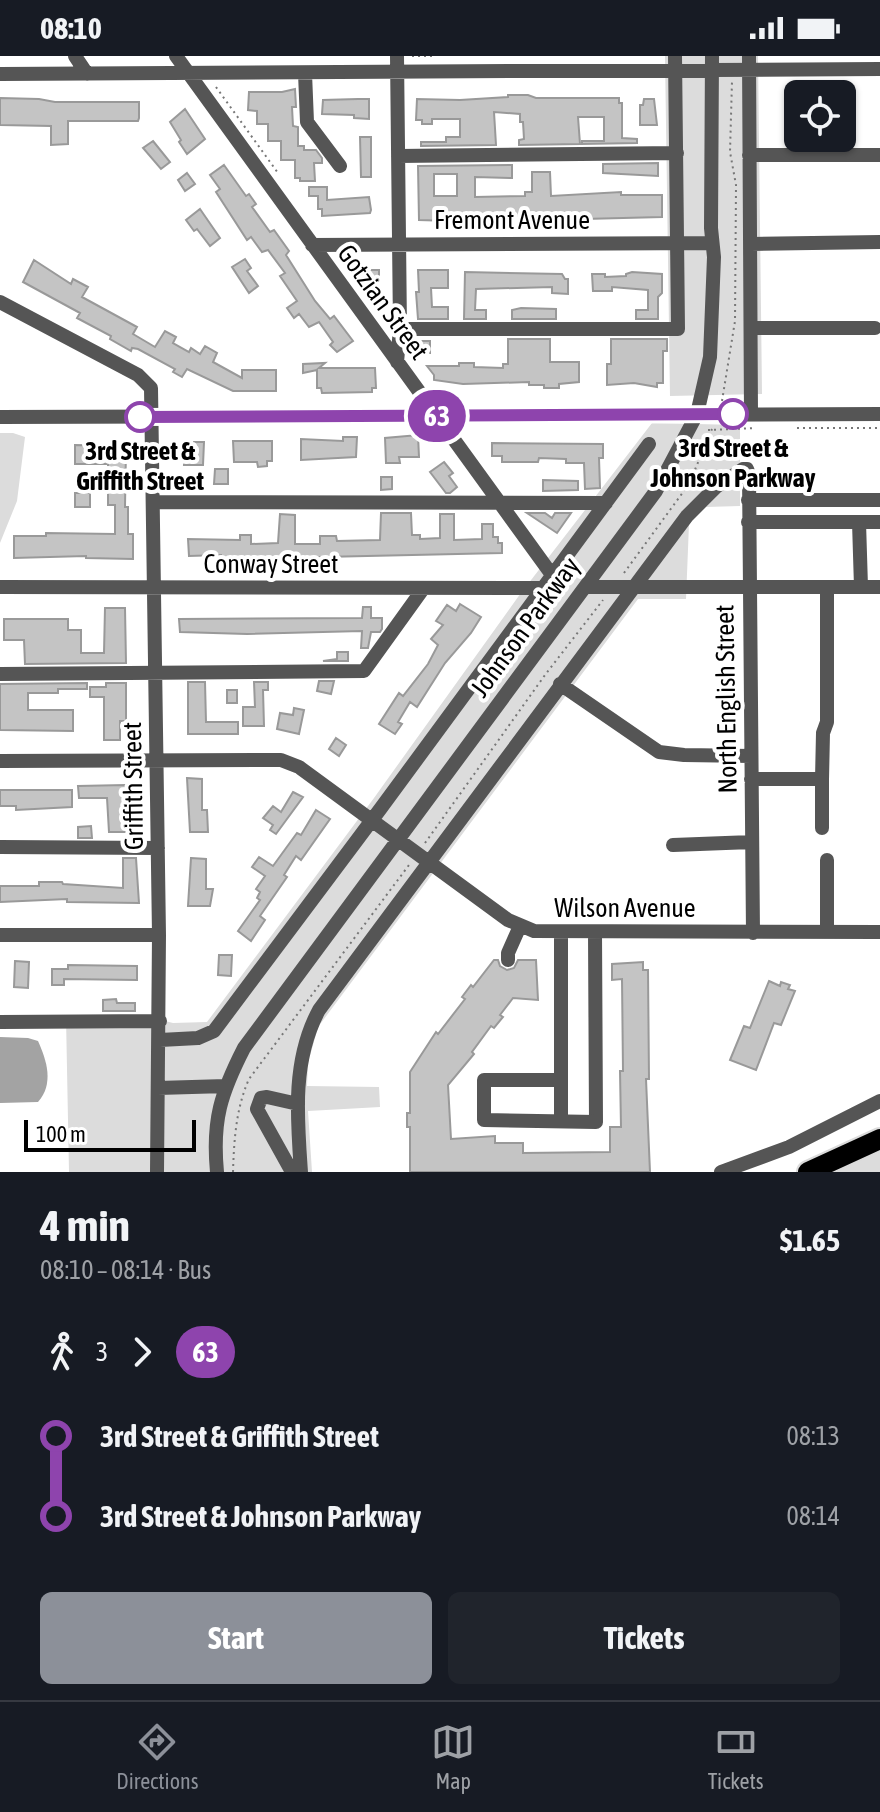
<!DOCTYPE html>
<meta charset="utf-8">
<style>
:root{--surface:#171b24;--page:#20242c;--text:#f1f3f6;--muted:#9ea1a6;--line:#363941;--accent:#8c9099}
body{margin:0;font-family:"Asap Condensed",sans-serif;background:var(--page);color:var(--text);height:100vh;display:flex;flex-direction:column;font-size:30px;white-space:nowrap}
*{box-sizing:border-box;margin:0}
p{font-size:26px;color:var(--muted)}
.icon{flex:none;width:44px;height:44px;fill:none;stroke:currentColor;stroke-width:2;stroke-linecap:round;stroke-linejoin:round}
.map{position:relative;height:1116px;overflow:hidden}
.panel{display:flex;flex-direction:column;background:var(--surface);flex:1}
.panel>*{flex:none}
.badge{padding:0 16px;border-radius:26px;font-size:28px;line-height:52px}
.tools{position:absolute;left:784px;top:24px;display:grid;gap:16px}
.tools a{display:grid;place-items:center;width:72px;height:72px;border-radius:12px;background:var(--surface);box-shadow:0 2px 6px #0004;font-size:40px}
.scale{position:absolute;left:24px;bottom:20px;width:172px;box-sizing:border-box;padding-left:8px;border:4px solid #000;border-top:0;font-size:22px;line-height:28px;white-space:nowrap;color:#000;-webkit-text-stroke:6px #fff;paint-order:stroke}
.map>.badge{position:absolute;translate:-50% -50%;box-shadow:0 0 0 4px #fff}
.legs{display:flex;align-items:center;gap:12px;height:88px;padding:0 40px;font-size:26px}
.legs p{margin-inline-start:auto}
.overview{display:flex;align-items:center;justify-content:space-between;height:136px;padding:0 40px}
h1{font-size:44px;font-weight:700;line-height:60px}
.primary-button{display:flex;gap:16px;margin-top:auto;padding:16px 40px}
.primary-button a{flex:1;height:92px;border-radius:12px;background:var(--accent);color:#fff;font-size:32px;font-weight:700;line-height:92px;text-align:center}
.primary-button a+a{background:var(--page);color:var(--text)}
ul{padding:0 40px;list-style:none}
li{display:flex;align-items:center;gap:28px;height:80px;font-size:30px}
li i{display:grid;place-items:center;width:12px;height:100%;margin:0 10px;background:currentColor}
li i::after{content:'';width:20px;height:20px;margin:-10px;border:6px solid;border-radius:50%;background:var(--surface)}
li p{margin-inline-start:auto}
li:first-child i{background:linear-gradient(#0000 50%,currentColor 0)}
li:last-child i{background:linear-gradient(currentColor 50%,#0000 0)}
.status{display:flex;justify-content:space-between;align-items:center;height:56px;padding:0 40px;background:var(--surface);direction:ltr}
.status svg{height:22px;fill:currentColor}
.menu{display:flex;justify-content:space-around;align-items:center;height:112px;border-top:2px solid var(--line);background:var(--surface);font-size:22px;color:var(--muted)}
.menu a{display:grid;justify-items:center;gap:4px}
.menu .on{color:var(--accent)}
.map>svg:first-child{display:block}
.green{fill:#dcdcdc}
.water{fill:#a3a3a3}
.building{fill:#c4c4c4;stroke:#999;stroke-width:2;fill-rule:evenodd}
.lines{fill:none;stroke-linecap:round;stroke-linejoin:round}
.highway-casing{stroke:#dbdbdb;stroke-width:24}
.path{stroke:#777;stroke-width:2;stroke-dasharray:2 4;stroke-linecap:butt}
.minor{stroke:#555;stroke-width:14}
.highway{stroke:#000;stroke-width:20}
.line-1-casing{stroke:#fff;stroke-width:18}
.line-1{stroke:#8e44ad;stroke-width:12}
.stop-1-dot{fill:#fff;stroke:#8e44ad;stroke-width:4}
.labels{text-anchor:middle;stroke-width:8;stroke-linejoin:round;paint-order:stroke}
.street-label{font-size:26px;fill:#000;stroke:#fff}
.stop-label{font-size:26px;font-weight:bold;fill:#000;stroke:#fff}
</style>
<div class="status"><b>08:10</b><svg viewBox="0 0 49 12"><path d="M0 12V9h3v3zM5 12V6h3v6zM10 12V3h3v9zM15 12V0h3v12zM26 1h20v11H26zM47 4h2v5h-2z"/></svg></div>
<div class="map">
<svg width="880" height="1116" viewBox="0 0 880 1116">
<rect width="100%" height="100%" fill="#fff"/>
<path class="green" d="M665 0H758L762 338 670 340Z
M652 367 740 369V450L706 451 689 468 686 543H638L318 971 308 1007 307 1030 379 1031 380 1051 308 1055 312 1116H69L66 961 145 960 173 967 207 966 374 742 518 541Z
M0 377H13L25 381 17 445 0 487Z
M880 1092V1116H827Z"/>
<path class="water" d="M0 981 28 982 38 985C47 1005 54 1028 38 1046L0 1047Z"/>
<path class="building" d="M295 33 296 51H292L293 70 298 71V90H304V94H316L322 102V107H314L315 125H300V122H295V104H281V85H268V68H257V55L248 54 249 36H282Z
M508 39H528L536 42H619V47H622V82L637 83V87L582 88V85H604V61H578L580 88 519 89V84L524 83 523 66H520V58L494 56 496 89 421 90V86H446V81H460V63H432V68H422V64H416L417 43 460 44 508 41Z
M0 42 39 43 55 46H139V62L138 65H68V88L51 89V70L0 69Z
M358 43H369V63L354 62V59L322 58 323 44Z
M644 43H654L657 69H640V49H643Z
M185 53 205 83 187 98 179 86 181 84 170 66Z
M360 81H371V121H361Z
M153 85 170 106 161 113 143 92Z
M658 107V120L603 117V108Z
M224 109 246 140 249 138 256 148 252 151 270 176 274 174 289 195 286 199 315 245 330 263 334 260 353 285 337 296 330 289 333 286 319 266 309 271 299 258 294 262 287 252 297 245 280 220 285 217 268 194 262 196 251 181 247 184 216 136 220 133 210 119Z
M512 109V122L475 121V141L525 140V136H532V116H550L551 140 621 136V139H662V161L544 164H526V161H491L490 165H479L477 157H452L451 165 419 164 418 110ZM434 118H457V140H434Z
M187 117 195 128 185 135 178 124Z
M309 131H327V144L369 141 371 154 370 157 322 160V153H318V140H309Z
M200 153 220 182 210 190 197 173 194 175 186 164Z
M245 203 251 212 247 215 258 230 249 237 232 211Z
M34 204 71 228 73 223 88 231 82 241 137 271 133 278 155 291 165 275 176 281 173 287 189 296 191 292 200 298 205 290 217 297 213 306 242 322V314H276V335H233L187 313 182 321 173 316 175 313 138 293 132 292 131 295 110 283 111 280 77 262 80 257 23 226Z
M361 214H379V228L361 227Z
M418 214H448V232H431L432 251H448V263H418L416 236H419Z
M465 216 562 218 565 223H568V238L552 237V231L476 233 475 254H486V263H464Z
M632 216 662 218V237L658 241V263H636V254H648V234L612 231V235H593L592 218H605V221L626 220V218Z
M521 252 556 253V263H512V254Z
M508 283H550V306H579V326L559 328V332H544V329H529V326L463 328 434 324V319L427 310H459V307H474V311L503 312V308H508Z
M611 283H667V295H663V327H657V331L634 327 607 329V308H611Z
M419 285H430V297H419Z
M325 307 319 312H375L376 332H372V336L322 337 321 332H317V314L303 317V308Z
M418 379 419 401H399L400 407H386L385 382Z
M343 381H357L356 401 301 404V383L343 385Z
M233 385H272V405H267V410L258 411 257 406H234Z
M185 386H204L203 409H184Z
M492 387 603 388V402H599L600 432 585 433 584 407H566V403L539 402 538 406H502V400H492Z
M75 389 119 390V393H126L125 451H128V478H133V503L86 502V500L14 502V480H46V477L115 478V449H108V408H75Z
M444 406 453 417 449 420 457 431 450 437H446L430 416Z
M215 413H228V428H214Z
M381 421H392V433L381 434Z
M543 424 578 425V434L543 435Z
M75 437H90V451H75Z
M381 457H411L412 479H420V483L440 482V458H454V484L482 483V468H493V481H498V487H502V497L277 502V509L265 510V504L236 505V502H221V499L189 500 188 483 240 484V479H251V488L278 487 280 458 295 459V488H320V480H336L337 485 380 484Z
M527 457H545L552 462 555 457H571L557 477Z
M460 548 481 561 471 577 445 607 417 651 410 646 398 666 402 668 395 678 379 668 399 637 403 640 428 608 438 589 431 583 443 569 436 565 447 549 456 555Z
M363 551H371V562H382V573L380 576H371L368 592H361L362 575 247 578 180 576 179 563 362 562Z
M105 552H125L126 607 25 608 24 584H4V563H68V574H81V597H104Z
M337 596H348V605H323L337 603Z
M319 625H334L331 638 317 635Z
M188 626H205L206 666H238V678H188Z
M254 626H268V634H263L264 670H243V651H255Z
M87 627V633H58V637H28V654H73V675L0 674V628Z
M106 627H126V665H120V684H104V641H90V631H106Z
M227 634H237V647H227Z
M294 652 304 654 299 678 277 673 280 657 293 659Z
M336 682 346 689 339 700 329 693Z
M187 722 202 723V754H207L208 776H190Z
M125 729 126 776H109L107 742H79L78 730Z
M0 734H72V751L16 754V750H0Z
M293 736 303 741 276 778 270 774 273 769 263 762 273 750 281 756Z
M316 754 330 763 301 804 296 800 284 819 287 821 260 860 265 864 251 885 238 875 260 844 257 842 260 836 256 833 265 820 252 811 259 801 273 810 297 777 301 779Z
M91 770 92 782H78V771Z
M123 802H136L139 847 67 846V843L0 846V830H39V826H62L63 828 123 832Z
M191 802 206 803V833H213L210 850H188Z
M219 899H232L231 920 218 919Z
M494 904H498L500 910 507 914 514 912 518 904H536L538 944 513 942 500 959 503 961 494 972 491 970 472 996 474 998 448 1029 451 1083 495 1080V1087H523V1097L610 1096V1071H621L620 1015H623L622 923 612 924V908L643 906V914H648L649 1023H646L650 1116H410V1071H407V1057H410V1016L436 976 438 978 465 943 462 941 471 929 473 931Z
M15 905 29 906 28 932 14 931Z
M68 909 137 910V924L64 923V929H52V913H68Z
M769 925 780 930 781 926 790 929 788 933 795 935 781 969 774 967 756 1014 730 1004 744 970 750 972Z
M116 943 117 947H135V955H103V944Z"/>
<g class="lines">
<g class="highway-casing">
<path id="highway" d="M808 1116 880 1083"/>
</g>
<path class="path" d="M412 0H435
M216 31 278 117
M722 345 735 265 736 129 730 96 732 25
M797 372H880
M708 374 755 372
M624 517 689 428 712 373
M425 787 545 619 603 544
M233 1116C234 1084 236 1052 249 1023L409 809"/>
<path class="minor" d="M75 0 87 18
M176 0 552 519
M749 0 751 358
M305 17 307 66 340 110
M0 18 880 13
M749 99H880
M398 100 677 97
M751 188 880 186
M312 189 711 187
M0 246 138 319 151 332 159 879 157 1116
M751 272H875
M400 273H678L675 0
M397 306 400 273 397 0
M0 361 880 358
M748 444H880
M154 446 606 447
M748 466H880
M859 466 861 531
M0 531 541 532
M585 531H880
M0 618 364 615 423 533
M560 628 659 696 684 699 751 700
M0 705 281 704 299 711 508 864 534 875 880 876
M751 723H822V772
M822 723 823 677 827 666V532
M673 789 752 786
M0 791 158 792
M827 876V804
M0 879H159
M508 904V897L520 870
M0 966 160 965
M160 984 198 982 214 975 381 752 649 388
M561 1024H484V1064L596 1066 595 876
M158 1032 226 1030
M561 1065V876
M217 1116C212 1064 221 1037 244 992L656 435 697 358 710 301 714 201 711 172 712 0
M292 1116 257 1053 261 1042 267 1041 298 1048
M301 1116C297 1061 292 1004 319 954L687 460 716 431 743 413H747L749 418 753 877
M721 1116 789 1091 880 1045"/>
<use href="#highway" class="highway"/>
</g>
<g class="lines">
<g class="line-1-casing">
<path id="line-1" d="M140 361 733 358"/>
</g>
<use href="#line-1" class="line-1"/>
</g>
<g class="stop-1-dot">
<circle cx="733" cy="358" r="14"/>
<circle cx="140" cy="361" r="14"/>
</g>
<g class="labels">
<g class="street-label">
<text x="512" y="173">Fremont Avenue</text>
<text transform="translate(383 246) rotate(54)" y="9">Gotzian Street</text>
<text x="271" y="517">Conway Street</text>
<text transform="translate(525 571) rotate(-54)" y="9">Johnson Parkway</text>
<text transform="translate(726 643) rotate(-91)" y="9">North English Street</text>
<text transform="translate(133 730) rotate(-91)" y="9">Griffith Street</text>
<text x="625" y="861">Wilson Avenue</text>
</g>
<g class="stop-label">
<text x="733" y="401">3rd Street &amp;<tspan x="733" dy="30">Johnson Parkway</tspan></text>
<text x="140" y="404">3rd Street &amp;<tspan x="140" dy="30">Griffith Street</tspan></text>
</g>
</g>
</svg>
<div class="tools">
<a><svg class="icon" aria-label="locate" viewBox="0 0 24 24"><circle cx="12" cy="12" r="6"/><path d="M12 2v4M12 18v4M2 12h4M18 12h4"/></svg></a>
</div>
<div class="scale">100 m</div>
<b class="badge" style="left:437px;top:360px;background:#8e44ad;color:#fff">63</b>
</div>
<section class="panel">
<div class="overview"><div><h1>4 min</h1><p>08:10 – 08:14 · Bus</p></div><b>$1.65</b></div>
<div class="legs"><svg class="icon" aria-label="walk" viewBox="0 0 24 24"><circle cx="13" cy="4" r="2"/><path d="M13 8l-2 6 4 7M11 14l-3 7M7 12l3-4h3l4 4"/></svg>3<svg class="icon" aria-label="forward" viewBox="0 0 24 24"><path d="M9 5l7 7-7 7"/></svg><b class="badge" style="background:#8e44ad;color:#fff">63</b></div>
<ul>
<li><i style="color:#8e44ad"></i><b>3rd Street &amp; Griffith Street</b><p>08:13</p></li>
<li><i style="color:#8e44ad"></i><b>3rd Street &amp; Johnson Parkway</b><p>08:14</p></li>
</ul>
<div class="primary-button"><a>Start</a><a>Tickets</a></div>
</section>
<nav class="menu">
<a class="on"><svg class="icon" aria-label="directions" viewBox="0 0 24 24"><path d="M12 3l9 9-9 9-9-9zM9 14v-3h6M13 9l2 2-2 2"/></svg>Directions</a>
<a><svg class="icon" aria-label="map" viewBox="0 0 24 24"><path d="M3 6l6-2 6 2 6-2v14l-6 2-6-2-6 2zM9 4v14M15 6v14"/></svg>Map</a>
<a><svg class="icon" aria-label="tickets" viewBox="0 0 24 24"><path d="M3 7h18v10H3zM15 7v10"/></svg>Tickets</a>
</nav>
